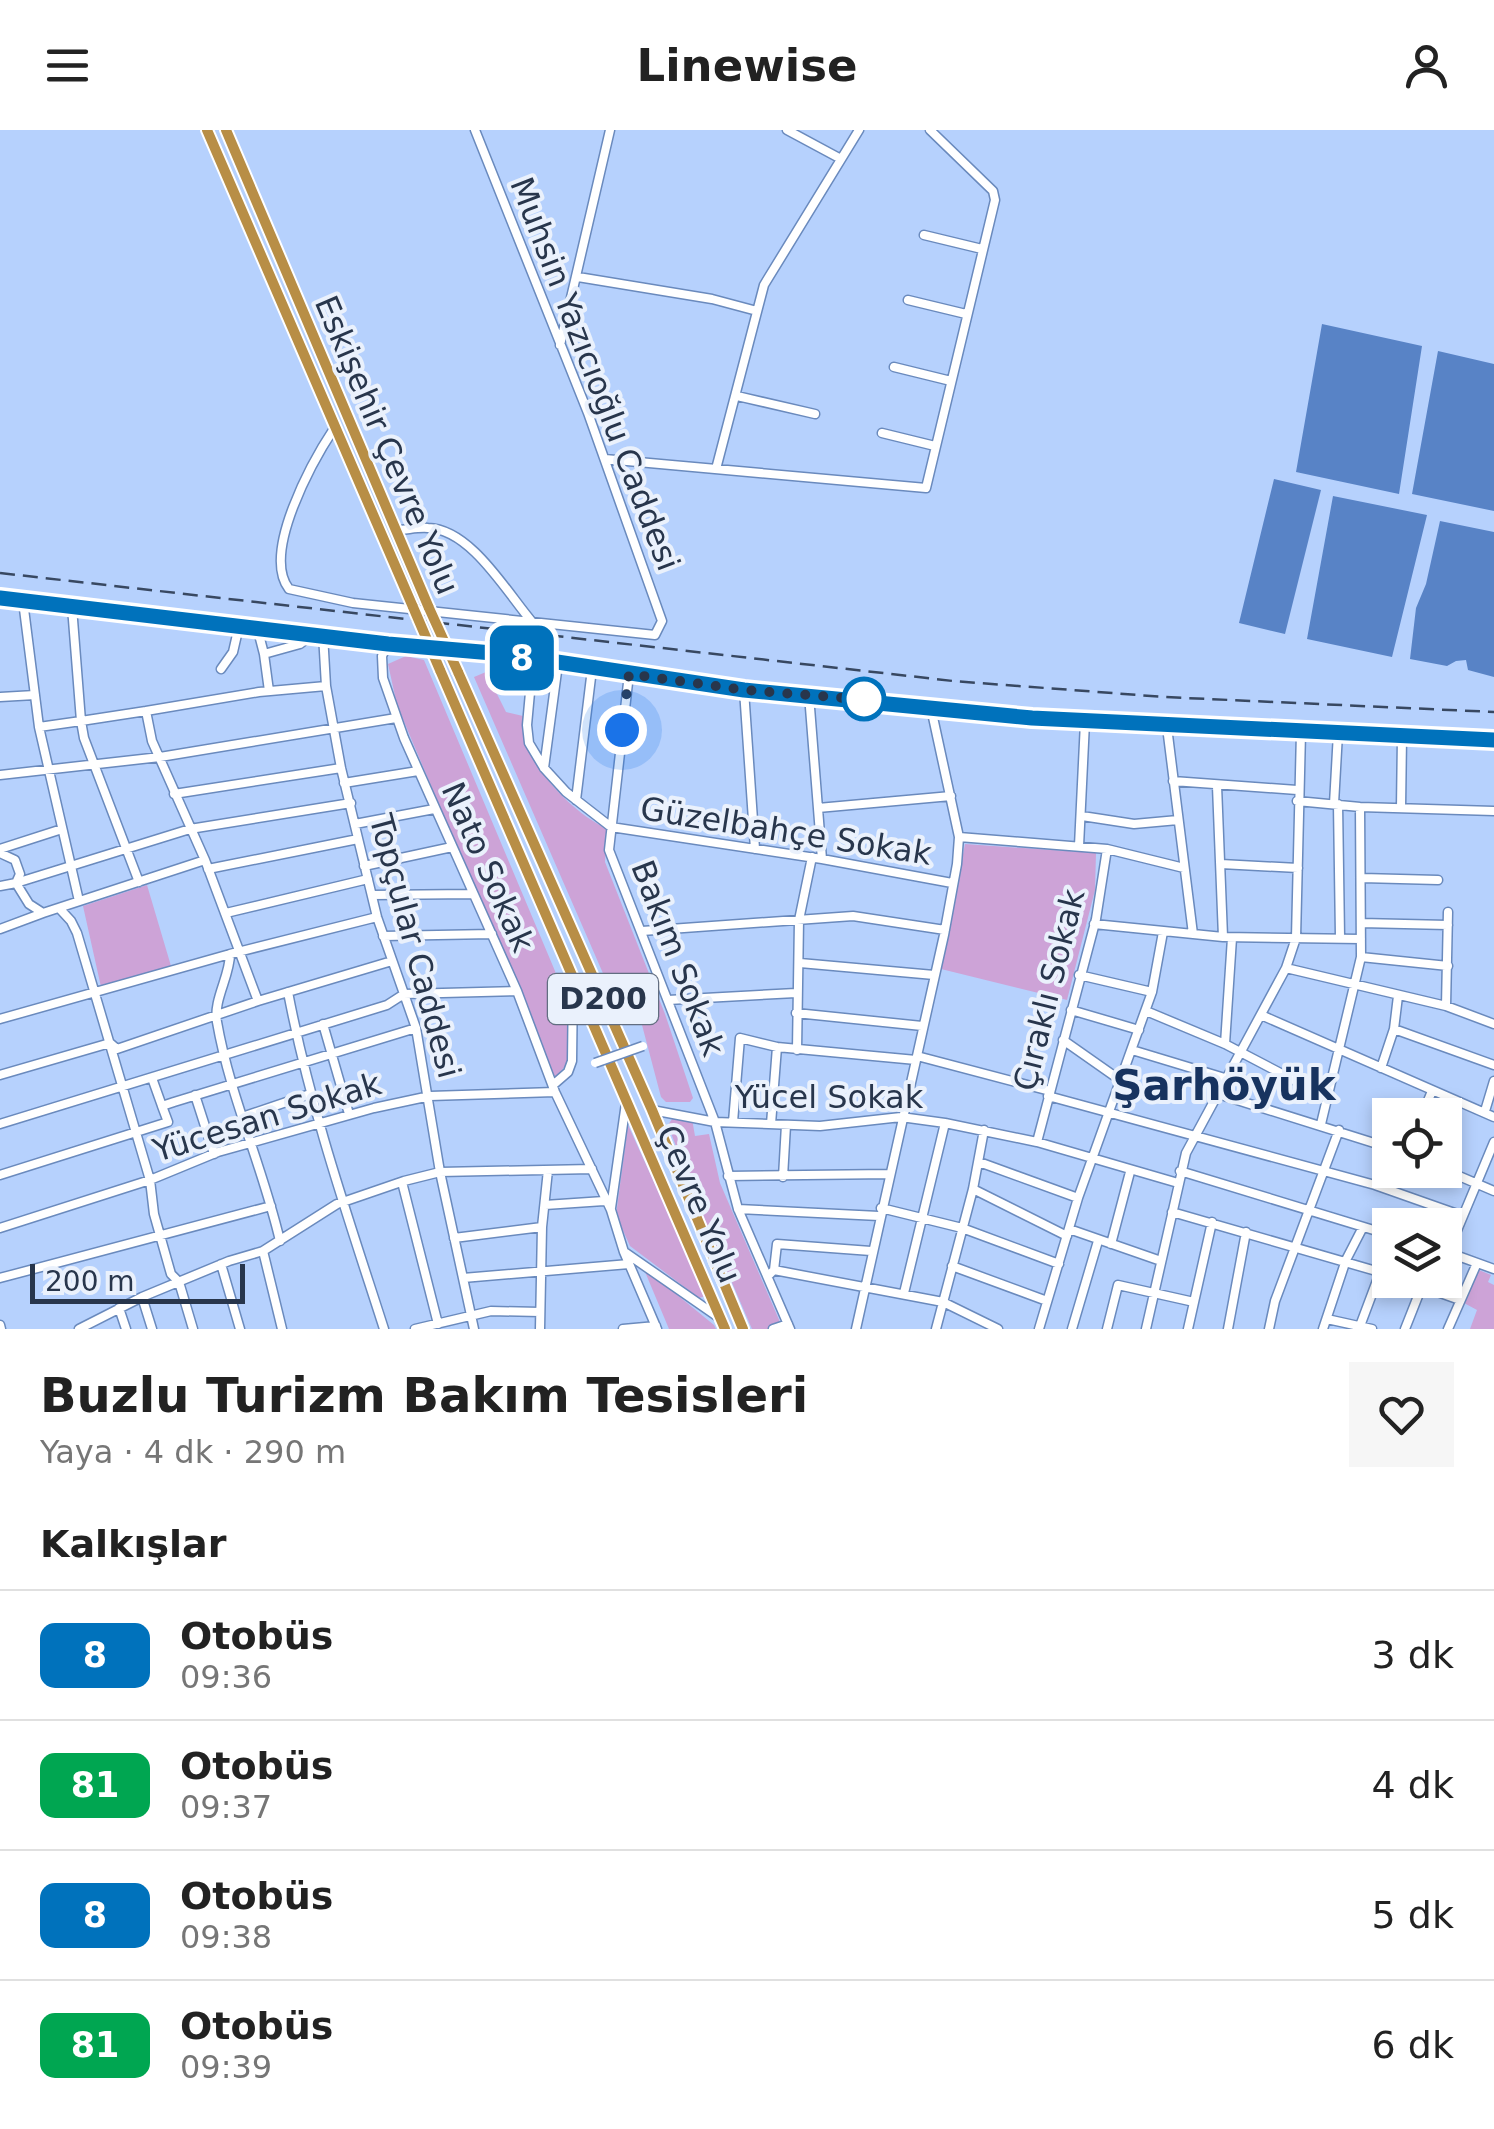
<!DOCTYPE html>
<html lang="tr">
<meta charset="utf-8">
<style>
:root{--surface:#fff;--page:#f6f6f6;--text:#222;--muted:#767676;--line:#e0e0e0}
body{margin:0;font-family:"DejaVu Sans",sans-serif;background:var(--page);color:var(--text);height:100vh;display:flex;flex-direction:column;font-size:38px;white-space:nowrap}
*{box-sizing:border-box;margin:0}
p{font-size:32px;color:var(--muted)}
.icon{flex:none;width:55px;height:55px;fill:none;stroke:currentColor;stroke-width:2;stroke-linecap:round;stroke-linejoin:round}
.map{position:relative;height:1199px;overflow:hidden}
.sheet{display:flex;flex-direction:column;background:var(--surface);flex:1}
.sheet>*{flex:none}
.badge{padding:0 20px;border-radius:15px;font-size:35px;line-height:65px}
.controls{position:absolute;left:1372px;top:968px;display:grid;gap:20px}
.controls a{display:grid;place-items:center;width:90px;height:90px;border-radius:0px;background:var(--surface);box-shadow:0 5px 15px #0003;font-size:50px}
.scale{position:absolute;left:30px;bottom:25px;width:215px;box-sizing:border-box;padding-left:10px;border:5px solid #28364c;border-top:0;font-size:28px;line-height:35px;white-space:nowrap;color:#28364c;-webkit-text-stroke:8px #eaf1fc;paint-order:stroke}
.you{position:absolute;width:50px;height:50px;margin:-25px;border:8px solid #fff;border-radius:50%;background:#1a73e8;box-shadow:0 0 0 15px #1a73e833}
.map>.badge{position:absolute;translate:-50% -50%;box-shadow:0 0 0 5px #fff}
h2{padding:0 40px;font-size:38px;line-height:90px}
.round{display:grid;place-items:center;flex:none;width:105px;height:105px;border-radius:0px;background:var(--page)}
.summary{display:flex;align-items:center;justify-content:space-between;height:170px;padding:0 40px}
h1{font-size:48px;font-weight:800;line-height:75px}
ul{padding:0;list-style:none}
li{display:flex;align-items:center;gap:30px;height:130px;padding:0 40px;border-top:2px solid var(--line)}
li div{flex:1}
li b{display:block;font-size:38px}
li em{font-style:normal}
li .badge{min-width:110px;font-weight:700;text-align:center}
header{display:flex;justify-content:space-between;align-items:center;height:130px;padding:0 40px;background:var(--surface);font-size:45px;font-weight:800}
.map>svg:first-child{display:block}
.green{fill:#cda3d7}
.water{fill:#5883c6}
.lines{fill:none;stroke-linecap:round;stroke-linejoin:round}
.minor-casing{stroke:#6a8abd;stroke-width:11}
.major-casing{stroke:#fff;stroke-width:12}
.highway-casing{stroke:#fff;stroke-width:14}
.minor{stroke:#fff;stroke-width:8}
.major{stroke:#d4bb90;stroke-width:9}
.highway{stroke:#b88e46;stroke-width:10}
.rail{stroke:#384861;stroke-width:2.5;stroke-dasharray:15 8;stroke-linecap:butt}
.minor-bridge-casing{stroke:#6a8abd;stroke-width:11;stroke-linecap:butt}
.highway-bridge-casing{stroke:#fff;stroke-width:14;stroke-linecap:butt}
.minor-bridge{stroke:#fff;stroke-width:8}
.highway-bridge{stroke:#b88e46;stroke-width:10}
.line-casing{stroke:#fff;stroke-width:22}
.line{stroke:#0072bc;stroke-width:15}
.walk{stroke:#28364c;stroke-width:10;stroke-dasharray:0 18}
.stop-dot{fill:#fff;stroke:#0072bc;stroke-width:5}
.labels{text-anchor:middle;stroke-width:8;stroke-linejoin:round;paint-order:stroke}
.shield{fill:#eaf1fc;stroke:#626e81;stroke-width:2.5}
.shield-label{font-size:30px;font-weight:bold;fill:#28364c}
.street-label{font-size:32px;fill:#28364c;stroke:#eaf1fc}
.district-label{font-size:42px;font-weight:bold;fill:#17335f;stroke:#eaf1fc}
</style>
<header><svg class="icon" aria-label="menu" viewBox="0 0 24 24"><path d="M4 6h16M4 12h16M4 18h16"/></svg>Linewise<svg class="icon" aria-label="person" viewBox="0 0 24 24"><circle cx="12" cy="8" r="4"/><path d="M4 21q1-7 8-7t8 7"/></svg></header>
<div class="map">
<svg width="1494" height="1199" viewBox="0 0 1494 1199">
<rect width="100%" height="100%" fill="#b6d1fd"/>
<path class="green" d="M406 526 424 530 555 841C560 863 576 916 565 936 565 937 555 947 554 948L397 575 388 534Z
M486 542 506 582 523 586C524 597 524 609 528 618 543 651 575 683 607 699L605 732 665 884 693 968 690 972H666L661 967 642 895 622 887 474 547Z
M965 714 1096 723 1095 760 1067 870 941 839Z
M147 755 171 836 101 857 83 776Z
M674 986 692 989 695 1006 709 1004 720 1053 783 1199H752L695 1067 668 995Z
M628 995 706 1166 699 1168 630 1116 616 1085Z
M643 1137 714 1195 716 1199H669Z
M1479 1140 1491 1145 1488 1152 1494 1155V1199H1470L1477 1180 1464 1173Z"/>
<path class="water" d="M1322 194 1422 216 1399 364 1296 342Z
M1438 221 1494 234V381L1412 364Z
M1274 349 1321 360 1285 504 1239 493Z
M1333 366 1427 385 1392 527 1307 509Z
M1440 391 1494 402V547L1468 540 1466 530 1456 531 1447 536 1410 529 1416 478 1426 454Z"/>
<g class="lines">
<g class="minor-casing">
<path id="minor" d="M787 0 841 29
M924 105 982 119
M578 147 712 169 757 181
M908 170 966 184
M560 215 610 0
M894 237 951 251
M737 266 815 284
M335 297C313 330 261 423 289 459L353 473 655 505 662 491 588 283 475 0
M882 303 935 316
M605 329 926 358 995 70 993 61 930 0
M716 339 764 155 859 0
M396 400C406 400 418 397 428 398 471 399 507 463 533 493
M23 471 39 597 79 771
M72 477 81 591 146 581 152 611 205 730 258 871
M257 497 264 524
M323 504 326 556 341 638 377 787 416 898 440 1042 474 1199
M388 514 382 526 383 548 404 608 517 861 555 962 611 1080 624 1122 657 1199
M533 530 527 595 529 613 544 638 566 662 611 697 822 729 952 753
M221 539 233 522 239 496
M629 544 609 720 715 992 738 1079 790 1199
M744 560 755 719
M269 561 264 524 300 514 313 504
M809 565 822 729
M0 567 35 565
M146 581 259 562 326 556
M39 597 81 591 84 608 139 752
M1167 597 1193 804
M544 638 558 534
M0 645 160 627 396 588
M1173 651 1297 660
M344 653 418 641
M1217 656 1223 807
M174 664 341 638
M576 670 592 539
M1297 671 1360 677 1494 681
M1334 674 1338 603
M1338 674 1340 807
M818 678 951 666
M1401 678 1402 607
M1082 686 1134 694 1178 690
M355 694 434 679
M959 707 1107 719 1184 738
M1079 716 1085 592
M0 719 62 699
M0 723 15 730 20 744 16 753 0 756
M205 730 43 783 29 774 16 753 190 699 351 673
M1221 734 1298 738
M364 736 452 717
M208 739 358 709
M1362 748 1438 750
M372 765 473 764
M59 778 71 791 77 803 150 1050 154 1084 171 1144 179 1152 193 1199
M226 783 368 749
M1361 793 1448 795
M1094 794 1223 807 1361 809
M0 799 43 783
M642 801 853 786 945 800
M383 806 492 804
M230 824C230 846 213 870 217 892 230 967 263 1037 280 1111
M1361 827 1448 836
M800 833 934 845
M1286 838 1446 876 1494 894
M1079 845 1152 862
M288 862C310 978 348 1087 384 1199
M668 870 796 863
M1446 876 1448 782
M1071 880 1139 900
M1146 881 1225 914 1328 968
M796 883 922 896
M1261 885 1494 987
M0 889 230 824 377 787
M323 894 349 984
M1394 899 1494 935
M1063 910 1120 950
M1225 914 1232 808
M797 920 799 790 812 727
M1132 920 1228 949
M917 926 1050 961
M1381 938 1394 899 1398 866
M0 945 110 913 117 919 258 871 392 831
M152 948 162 976
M553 955 568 942 572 931 573 853
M1218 964 1390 1018
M195 965 214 1024
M1048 966 1375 1055 1463 1086
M652 980 715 992 820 996 901 987 945 993 1037 1012 1178 1053
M1485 981 1494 951
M1422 985 1432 961
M242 987 310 964
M733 992 740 908 777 917 916 930
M0 994 387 875 404 864 517 861
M771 994 777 917
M1321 994 1361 827 1360 677
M1037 1012 1096 789 1107 719
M979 1032 1078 1068
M1445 1040 1494 1061
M1180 1041 1390 1105
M0 1045 168 992 162 976 174 972 416 898
M728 1046 890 1044
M783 1047 786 995
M402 1052 438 1194
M973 1059 1067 1106
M545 1075 604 1071
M611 1078 626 973
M881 1078 962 1098 1059 1134
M738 1079 879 1086
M1172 1082 1390 1145
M0 1098 150 1050 218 1022 374 978 430 966 555 962
M1069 1099 1161 1131
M454 1108 542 1097
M1111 1114 1130 1042
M263 1121 282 1199
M1447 1122 1494 1139
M1448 1122 1494 1012
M626 1123 721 1189
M221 1134 240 1199
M952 1136 1047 1171
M774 1140 777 1114 871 1121
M768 1146 774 1140 943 1172 998 1199
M0 1148 271 1076
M463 1148 629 1134
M1404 1150 1460 1170
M904 1163 945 993
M142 1167 152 1199
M119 1178 126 1199
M1327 1189 1372 1199
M0 1195 1 1199
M1360 1196 1390 1116
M79 1199 142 1167 229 1131 263 1121 337 1074 404 1051 440 1042 592 1039
M415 1199 491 1181 540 1182
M540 1199 542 1097 548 1040
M623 1199 656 1196
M773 1199 788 1194
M856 1199 944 805 957 734 959 707 931 578
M936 1199 973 1059 984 1000
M1039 1199 1078 1068 1152 862 1163 802
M1072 1199 1098 1111
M1107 1199 1118 1155 1194 1172
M1146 1199 1186 1023 1286 838 1296 808 1301 602
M1188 1199 1212 1092
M1228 1199 1246 1102
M1269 1199 1275 1171 1339 1000
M1323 1199 1346 1130 1363 1097
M1405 1199 1422 1156
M1448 1199 1477 1133"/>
</g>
<g class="major-casing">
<path id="major" d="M0 468 388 514 504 524 744 560 1032 588 1494 610"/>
</g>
<g class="highway-casing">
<path id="highway" d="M207 0 413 477
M226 0 429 478
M440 540 725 1199
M458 542 652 980 743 1199"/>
</g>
<use href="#minor" class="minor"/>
<use href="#major" class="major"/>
<use href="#highway" class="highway"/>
<path class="rail" d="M0 443 953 551 1164 567 1494 582"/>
<g class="minor-bridge-casing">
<path id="minor-bridge" d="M595 933 643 916"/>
</g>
<g class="highway-bridge-casing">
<path id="highway-bridge" d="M413 477 440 540
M429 478 458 542"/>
</g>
<use href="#minor-bridge" class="minor-bridge"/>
<use href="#highway-bridge" class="highway-bridge"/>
</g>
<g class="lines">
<g class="line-casing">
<path id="line" d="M0 468 388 514 504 524 744 560 1032 588 1494 610"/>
</g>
<use href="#line" class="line"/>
<path class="walk" d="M622 600 629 544 744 560 871 570 864 569"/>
</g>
<circle class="stop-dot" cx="864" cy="569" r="20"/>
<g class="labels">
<rect class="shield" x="548" y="844" width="110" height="50" rx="8"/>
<g class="shield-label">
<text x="603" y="879">D200</text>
</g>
<g class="street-label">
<text transform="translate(595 244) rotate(69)" y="11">Muhsin Yazıcıoğlu Caddesi</text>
<text transform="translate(387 315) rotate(67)" y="11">Eskişehir Çevre Yolu</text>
<text transform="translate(786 701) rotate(9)" y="11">Güzelbahçe Sokak</text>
<text transform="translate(488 737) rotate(66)" y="11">Nato Sokak</text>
<text transform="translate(415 816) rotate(75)" y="11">Topçular Caddesi</text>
<text transform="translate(678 828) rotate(69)" y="11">Bakım Sokak</text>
<text transform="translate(1049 860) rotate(-76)" y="11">Çıraklı Sokak</text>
<text x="829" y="978">Yücel Sokak</text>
<text transform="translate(267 987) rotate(-17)" y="11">Yücesan Sokak</text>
<text transform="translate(699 1074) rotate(67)" y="11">Çevre Yolu</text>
</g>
<g class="district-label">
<text x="1224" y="970">Şarhöyük</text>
</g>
</g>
</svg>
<div class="controls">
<a><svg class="icon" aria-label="locate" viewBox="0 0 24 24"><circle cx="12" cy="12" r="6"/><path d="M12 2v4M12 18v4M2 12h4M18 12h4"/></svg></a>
<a><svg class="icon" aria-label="layers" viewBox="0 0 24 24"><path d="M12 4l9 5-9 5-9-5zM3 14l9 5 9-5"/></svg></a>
</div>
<div class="scale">200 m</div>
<div class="you" style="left:622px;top:600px"></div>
<b class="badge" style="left:522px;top:528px;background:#0072bc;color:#fff">8</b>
</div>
<section class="sheet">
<div class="summary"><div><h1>Buzlu Turizm Bakım Tesisleri</h1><p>Yaya · 4 dk · 290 m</p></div><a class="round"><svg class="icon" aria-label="heart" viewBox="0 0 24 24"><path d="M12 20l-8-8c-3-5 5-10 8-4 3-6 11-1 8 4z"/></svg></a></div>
<h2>Kalkışlar</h2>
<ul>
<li><span class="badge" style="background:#0072bc;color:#fff">8</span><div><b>Otobüs</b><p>09:36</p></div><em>3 dk</em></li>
<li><span class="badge" style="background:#00a651;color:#fff">81</span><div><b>Otobüs</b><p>09:37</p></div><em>4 dk</em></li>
<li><span class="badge" style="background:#0072bc;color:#fff">8</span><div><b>Otobüs</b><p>09:38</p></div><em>5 dk</em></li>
<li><span class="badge" style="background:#00a651;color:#fff">81</span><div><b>Otobüs</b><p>09:39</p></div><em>6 dk</em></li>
</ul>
</section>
